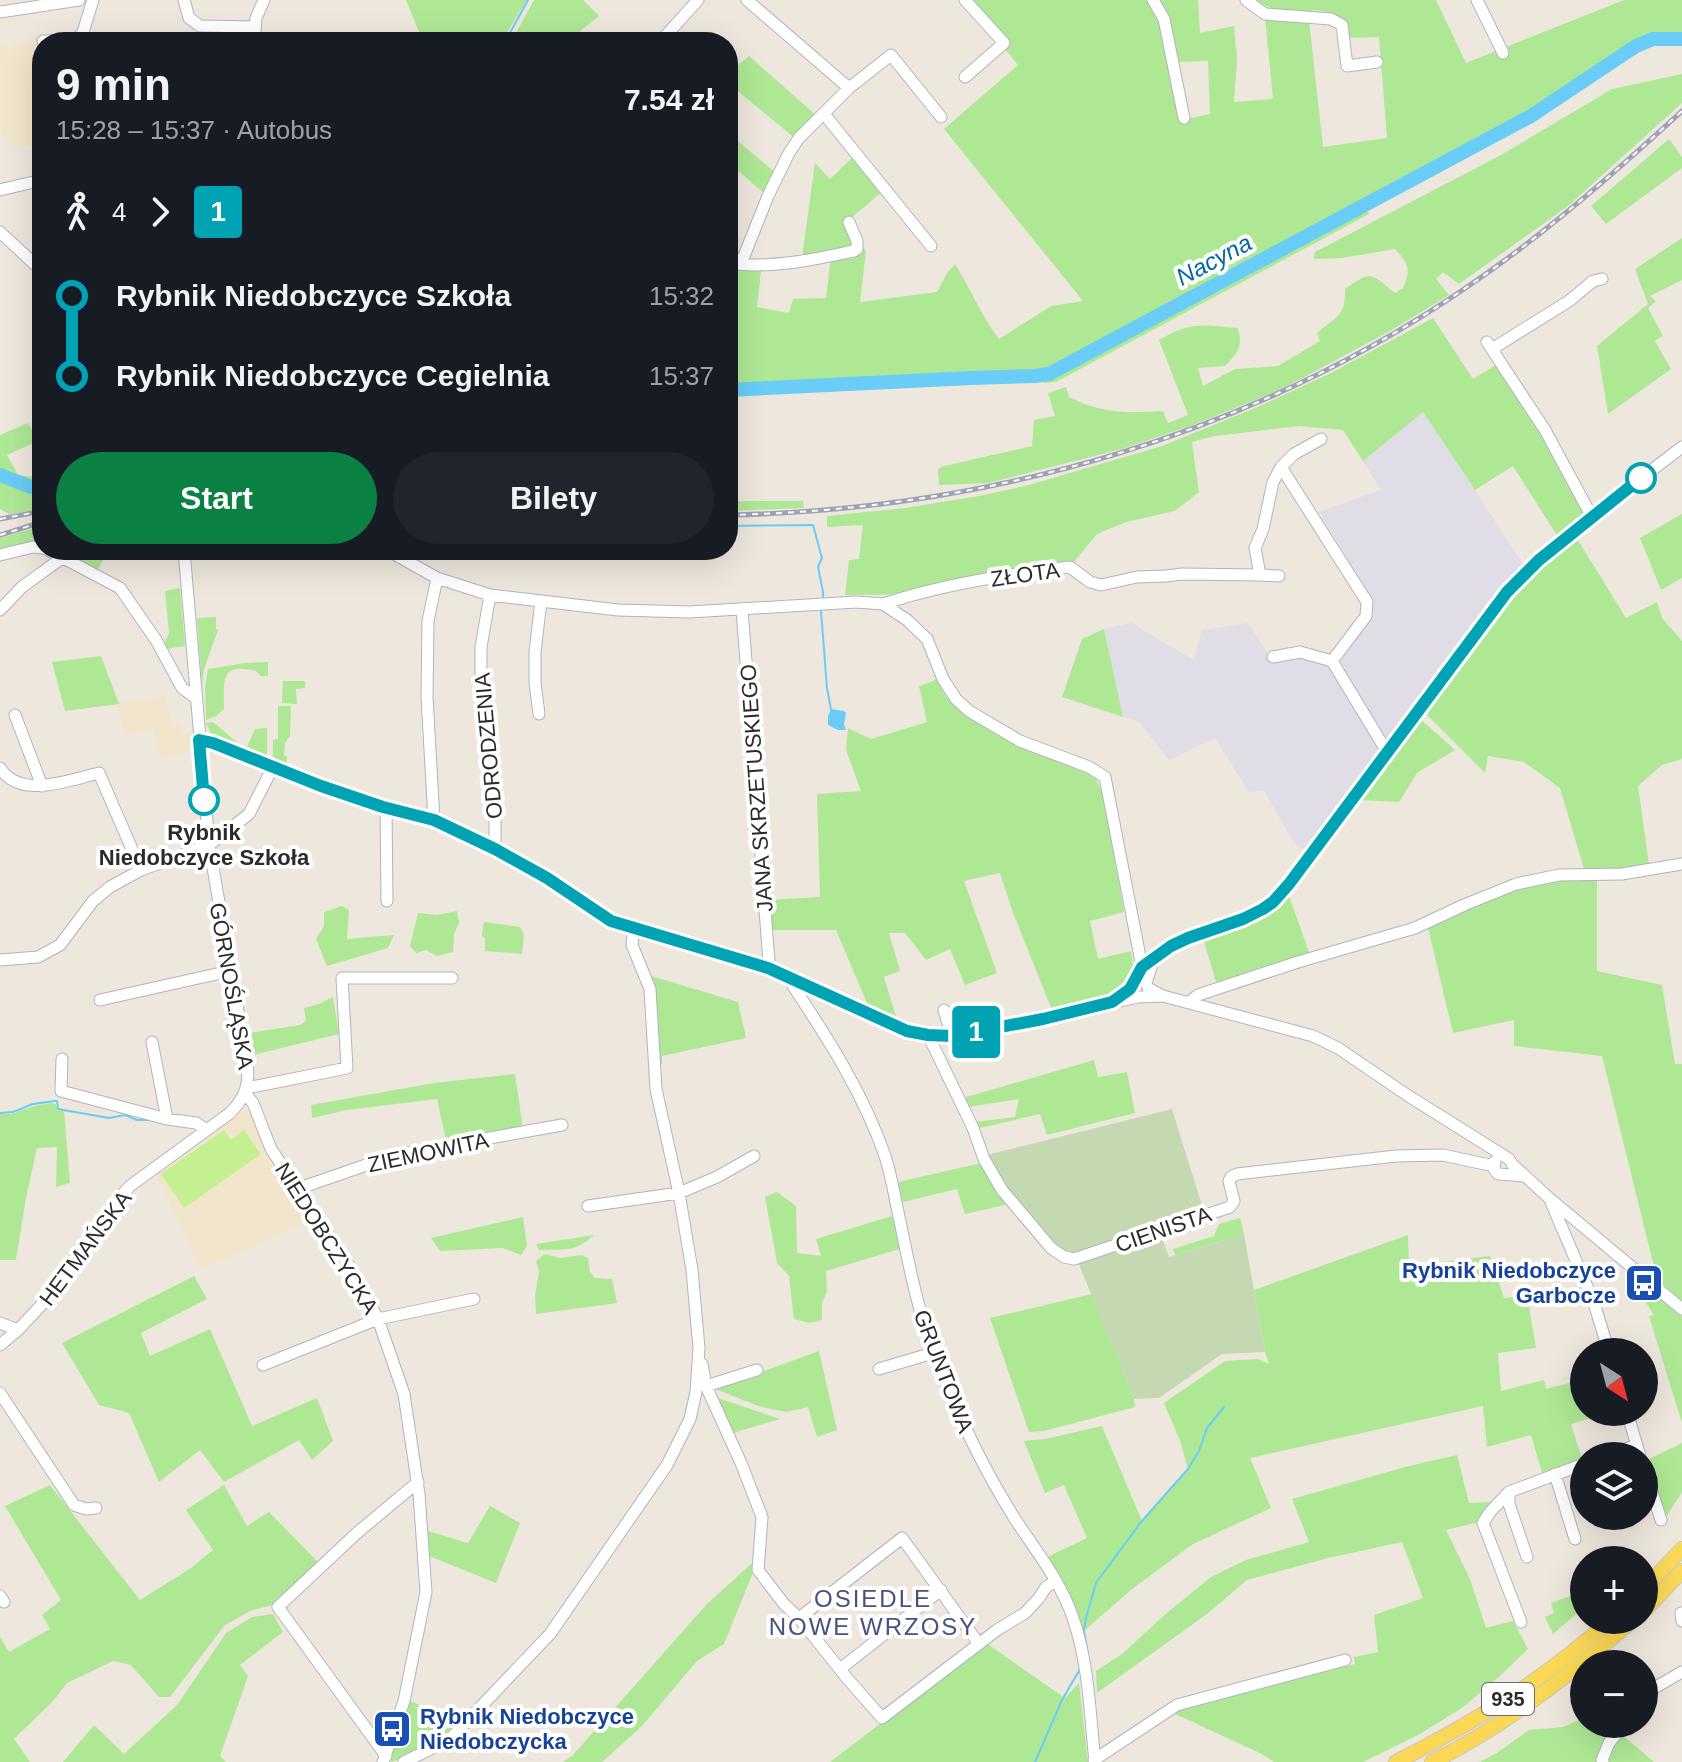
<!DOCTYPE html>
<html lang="pl">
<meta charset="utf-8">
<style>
:root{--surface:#171b24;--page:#20242c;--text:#f1f3f6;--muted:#9ea1a6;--accent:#0b8043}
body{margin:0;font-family:Helvetica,sans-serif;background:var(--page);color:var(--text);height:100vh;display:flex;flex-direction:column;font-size:30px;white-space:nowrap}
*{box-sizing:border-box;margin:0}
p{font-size:26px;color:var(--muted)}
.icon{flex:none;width:44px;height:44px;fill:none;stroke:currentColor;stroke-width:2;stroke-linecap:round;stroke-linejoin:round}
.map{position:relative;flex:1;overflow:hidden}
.drawer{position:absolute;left:32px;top:32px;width:706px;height:528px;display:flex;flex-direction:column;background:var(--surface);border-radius:32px;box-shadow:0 8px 32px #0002}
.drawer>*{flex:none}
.badge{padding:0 16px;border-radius:6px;font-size:28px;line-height:52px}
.needle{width:52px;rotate:144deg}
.tools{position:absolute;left:1570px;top:1338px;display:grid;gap:16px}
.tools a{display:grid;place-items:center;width:88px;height:88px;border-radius:50%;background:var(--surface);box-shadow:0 8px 32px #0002;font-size:40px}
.map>.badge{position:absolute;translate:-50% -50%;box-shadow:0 0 0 4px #fff}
.legs{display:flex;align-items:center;gap:12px;height:88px;padding:0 24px;font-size:26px}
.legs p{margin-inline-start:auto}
.head{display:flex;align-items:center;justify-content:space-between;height:136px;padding:0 24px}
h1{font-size:44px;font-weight:700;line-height:60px}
.primary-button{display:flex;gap:16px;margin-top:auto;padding:16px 24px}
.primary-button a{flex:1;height:92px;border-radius:48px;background:var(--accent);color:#fff;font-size:32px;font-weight:700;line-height:92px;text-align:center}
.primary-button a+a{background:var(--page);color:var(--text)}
ul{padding:0 24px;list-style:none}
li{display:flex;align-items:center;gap:28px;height:80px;font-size:30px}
li i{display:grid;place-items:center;width:12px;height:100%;margin:0 10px;background:currentColor}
li i::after{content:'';width:20px;height:20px;margin:-10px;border:6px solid;border-radius:50%;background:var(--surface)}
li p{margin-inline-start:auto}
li:first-child i{background:linear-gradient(#0000 50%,currentColor 0)}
li:last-child i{background:linear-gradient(currentColor 50%,#0000 0)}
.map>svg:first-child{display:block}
.industrial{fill:#e0dde6}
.education{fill:#f1e5cb}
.green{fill:#afe895}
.cemetery{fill:#c4d9b2}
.pitch{fill:#c5f091}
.water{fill:#69cdf7}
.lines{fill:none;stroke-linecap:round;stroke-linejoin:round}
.stream{stroke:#69cdf7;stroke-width:2}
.river{stroke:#69cdf7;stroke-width:14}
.minor-casing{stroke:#b1b3c0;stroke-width:13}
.major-casing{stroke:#c8c8c8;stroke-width:16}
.minor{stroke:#fff;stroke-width:11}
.major{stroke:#fad856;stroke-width:14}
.rail-casing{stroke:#9fa2b7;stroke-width:5}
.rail{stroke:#fff;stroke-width:2;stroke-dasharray:6;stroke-linecap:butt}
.line-1-casing{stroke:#fff;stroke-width:18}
.line-1{stroke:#00a3b4;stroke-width:12}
.stop-1-dot{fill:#fff;stroke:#00a3b4;stroke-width:4}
.labels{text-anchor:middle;stroke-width:8;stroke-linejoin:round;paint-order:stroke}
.shield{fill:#fff;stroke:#6b6b6b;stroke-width:2}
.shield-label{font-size:20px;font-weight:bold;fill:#2b2b2b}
.street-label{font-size:22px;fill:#2b2b2b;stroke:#fff}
.stop-label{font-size:22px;font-weight:bold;fill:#2b2b2b;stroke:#fff}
.transit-label{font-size:22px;font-weight:bold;fill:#164399;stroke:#fff;text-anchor:end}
.water-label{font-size:24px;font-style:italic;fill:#046aa6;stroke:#fff}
.neighbourhood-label{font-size:24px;letter-spacing:2px;fill:#48517f;stroke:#fff}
</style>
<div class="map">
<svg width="1682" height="1762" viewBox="0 0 1682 1762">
<rect width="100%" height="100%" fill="#eee7dd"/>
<path class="industrial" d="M1423 411 1525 567 1457 648 1412 712 1391 735 1385 739 1337 660 1372 615V598L1319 512 1381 490 1363 461Z
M1133 622 1139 628 1194 660 1202 630 1248 623 1269 655 1298 657 1328 666 1381 751 1307 850 1297 846 1291 838 1264 790 1249 792 1215 738 1169 760 1139 722 1123 717 1104 629Z"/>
<path class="education" d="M55 37 42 42V145L10 148 0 128V47Z
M164 696 173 726 179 724 183 733 191 732 192 750 160 760 153 730 124 736 117 704Z
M243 1112H249L253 1116 267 1151 314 1219 201 1270 155 1172 234 1117Z"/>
<path class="green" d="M406 0H527L501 42H423Z
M534 0H583L599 16 580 31 592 42H511Z
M970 0H1146L1162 21 1182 120 1210 114 1208 61 1175 62 1170 19 1157 0H1198L1200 33 1234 26 1237 59 1234 102 1273 99 1265 17 1309 20 1323 147 1387 138 1379 37 1348 38 1340 19 1328 12 1314 10 1294 14 1272 11 1271 8 1254 0H1436L1466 63 1624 0H1682V35L1653 36 1637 42 1531 112 1050 370 1020 374 728 384V262L740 268 761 271 757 307 789 313 793 299 826 298 831 256 802 257 815 163 830 179 854 156 883 191 850 219 866 252 860 302 937 292 947 273 955 264C971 289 981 316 999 339L1051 306 1083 301 944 129 1018 65 1004 48Z
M749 56 817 116 796 139 728 83V74Z
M1682 74V103L1568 206 1459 284 1443 272 1436 279 1449 295 1392 330 1282 389 1196 424 1122 449 989 483 939 485 938 469 944 466 1032 446 1034 420 1055 416 1048 393 1066 387 1069 397C1102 414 1127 413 1163 411L1168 423 1188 415 1159 340C1191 321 1203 325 1238 328 1243 348 1238 352 1225 366L1198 368 1203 386 1235 369 1278 366 1320 341 1317 333C1336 317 1346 316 1345 289 1372 270 1370 273 1395 293L1403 288C1411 270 1409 264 1395 249L1342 258 1314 259 1315 252 1501 155 1612 89Z
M728 133 776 173 765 194 728 162Z
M1669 139 1682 157V168L1606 224 1591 206Z
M1366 207 1369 214 1056 382 1044 383 1042 378 1050 377Z
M1682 238V280L1650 296 1656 301 1648 308 1663 336 1655 341 1671 369 1608 414 1597 346 1648 304 1635 269Z
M1433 318 1473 379 1496 365 1546 442 1588 515 1558 537 1513 466 1475 490 1423 412 1363 461 1343 430 1299 426 1215 436 1192 442 1199 492 1175 511 1126 522 1097 534 1074 562C1015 562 959 583 901 593 883 596 863 594 845 595L849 560 859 559 863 525 827 527V516L905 508 979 496 1029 485 1162 446 1260 406 1331 373Z
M28 423 38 441 7 455 18 475 42 478V485H33L0 471V435Z
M0 478 30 491H42V509L9 514 0 509Z
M728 501H803L804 508 728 511Z
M1682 514V578L1661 590 1640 538Z
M42 526V545L0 552V538Z
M1576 537 1626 618 1657 602 1662 618 1682 641V759L1662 765 1638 786 1649 865 1616 870 1584 869 1560 788 1524 762 1488 756 1485 773 1424 712 1516 589Z
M55 550H109L97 571Z
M180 588 185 646 166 649 164 644 169 633 165 591Z
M216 617V629L218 630 204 669 202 685 197 618Z
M1104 629 1123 717 1062 697 1082 639Z
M101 656 119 704 65 711 52 662Z
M268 662V676H261L256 671C219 662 224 681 224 709L216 716 206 720 205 688 208 669 245 663Z
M938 677 945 696 968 717 1020 745 1095 777 1103 794 1124 912 1090 921 1098 959 1131 951 1134 973 1122 990 1113 995 1052 1010 1012 910 1000 873 964 881 997 973 965 985 950 949 926 960 905 933H889L900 971 884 977 897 1020 869 1008 836 930H770L767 900 820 897 817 794 861 791 846 750 848 728 871 739 927 722 919 686 933 681Z
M283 681H305V688L296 689 297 704 282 703Z
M278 706H291L290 736 285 743 284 755 287 757V766L273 760V740L278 739Z
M1419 718 1455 750 1417 773 1399 802 1359 800Z
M213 722 239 744 238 746 211 734 206 723Z
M267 728V757L246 749 255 729Z
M1597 878V971L1662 985 1675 1064H1682V1301L1657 1279 1602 1056 1514 1046V1020L1453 1033 1428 928 1433 923 1518 888 1560 881Z
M1289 896 1310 955 1217 985 1203 938 1272 912Z
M342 906 349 910 347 939 394 935 388 948 327 966 316 939 324 926V912Z
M457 911 459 923 454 934 453 952 437 956 426 950 416 953 410 946 418 913 437 915Z
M484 922 520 927 524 935 522 954 485 951V939L482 935Z
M651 976 738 1002 746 1038 662 1056V1064L658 1063 649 979Z
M333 997 339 1034 253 1055 249 1033 300 1025 306 1021 304 1008 319 1004Z
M1094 1060 1098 1077 1127 1072 1135 1113 1047 1135 1040 1114 980 1128 975 1122 1015 1117 1019 1099 968 1107 963 1098Z
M515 1074 523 1128 446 1141 437 1099 347 1110 312 1118 311 1105 434 1083Z
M52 1103 56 1104 57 1110 64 1111 70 1183 56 1187 57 1147 37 1148 26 1198 16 1260H0V1114H11L38 1105Z
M981 1163 1009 1204 965 1214 957 1189 899 1203 894 1183Z
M777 1192 796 1206 797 1253 821 1256 816 1239 892 1216 900 1249 826 1271 827 1291 822 1303V1320L809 1323 794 1319 789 1276 777 1263 765 1197Z
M523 1217 527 1246 521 1255 503 1248 440 1251 431 1238Z
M1240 1218 1244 1234 1175 1255 1173 1249 1214 1236 1219 1224Z
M594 1235C575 1253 564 1249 539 1250L536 1244Z
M1408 1235 1409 1266 1490 1256 1504 1298 1527 1295 1536 1348 1498 1353 1501 1391 1544 1380 1546 1389 1584 1379V1412H1611L1571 1424 1583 1462 1543 1476 1531 1435 1487 1447 1483 1406 1250 1458 1271 1508 1193 1544 1132 1589 1084 1631 1047 1557 1087 1538 1064 1485 1045 1493 1024 1441 1045 1439 1102 1426 1142 1521 1188 1469 1180 1441 1164 1403 1225 1361 1258 1359 1269 1364 1265 1352 1254 1290Z
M545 1254 560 1258 581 1255 588 1258 590 1272 595 1278 612 1279 617 1303 536 1314 535 1296 539 1272 536 1261Z
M1624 1268 1682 1316V1423L1649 1316 1654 1315Z
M194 1276 207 1299 141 1333 150 1356 210 1329 252 1426 317 1398 333 1441 312 1460 299 1440 224 1482 200 1450 159 1482 129 1413 99 1405 62 1343Z
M1092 1294 1134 1399 1135 1407 1044 1431 1029 1432 990 1318Z
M819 1351 837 1430 817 1437 808 1407 787 1412 761 1407 715 1389Z
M715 1397 780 1419 733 1433Z
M1682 1443V1492L1666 1517 1647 1460Z
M1457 1455 1469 1503 1492 1502 1479 1522 1446 1530 1470 1579 1486 1628 1513 1621 1528 1649 1501 1675 1462 1708 1420 1734 1363 1762H1274L1262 1754 1171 1712 1355 1664 1354 1657 1378 1652 1374 1615 1423 1598 1402 1542 1328 1558 1247 1580 1207 1614 1097 1693 1096 1671 1122 1654 1168 1612 1211 1577 1246 1560 1309 1542 1292 1499 1405 1467Z
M50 1485 140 1600 191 1568 213 1550 186 1510 224 1485 247 1526 269 1512 319 1563 275 1605 252 1610 225 1625 170 1697H159L131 1665 113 1661 67 1683 54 1700 14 1739 30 1762H0V1637L9 1652 50 1629 42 1615 61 1600 5 1506Z
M490 1506 520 1523 496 1583 429 1556 428 1531 468 1543Z
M752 1563V1575L724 1644 697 1661 642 1726 602 1762H563L573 1755 707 1604Z
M1584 1591 1583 1608 1553 1634 1545 1617 1554 1613 1551 1603Z
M273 1614 283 1632 240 1665 248 1676 220 1756 226 1762H63L94 1725 124 1754 177 1705 226 1633 252 1617Z
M986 1643 1065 1698 1079 1683 1088 1762H830Z
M408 1700 460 1723C440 1739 416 1755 391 1762V1754Z
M1584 1718V1724H1620L1600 1762H1479L1497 1753 1529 1730 1563 1727Z
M1620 1733 1654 1762H1606L1610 1747Z"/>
<path class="cemetery" d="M1172 1109 1204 1212 1073 1256 1061 1253 1005 1189 986 1158 991 1154Z
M1244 1234 1265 1352 1222 1354 1159 1398 1134 1399 1078 1262 1151 1235 1156 1239 1162 1238 1169 1257Z"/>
<path class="pitch" d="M224 1130 231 1140 244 1130 261 1154 184 1208 161 1174Z"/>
<path class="water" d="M831 709 844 711 846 713 844 724 846 730H838L828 725V716Z"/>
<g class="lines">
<path class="stream" d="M505 42 528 0
M728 526 813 525 822 558 818 567 823 592V597
M821 611 827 688 831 709
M0 1113 13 1112 33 1104 55 1101H57L58 1109 109 1118 125 1115 137 1120H150
M1088 1655 1084 1631 1086 1618 1096 1583 1141 1522 1188 1469 1199 1451 1207 1428 1224 1407
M1035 1762 1062 1700 1080 1669"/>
<path class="river" d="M728 390 971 378 1035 376 1049 374 1531 116 1636 46 1653 39H1682
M0 475 31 487 42 488"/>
<g class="minor-casing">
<path id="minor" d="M184 0 189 18 200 26 255 27
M747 0 849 88
M965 0 1004 43 965 77
M1153 0 1164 19 1184 118
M1246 0 1265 14 1331 19 1342 25 1347 66 1377 62
M1477 0 1503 53
M0 12 79 0
M43 41 76 40 83 32 93 0
M254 42 256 18 264 0
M660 42 698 0
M824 114 931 246
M0 190 42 180
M0 232 42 271
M728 260 737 264 744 256 768 196 789 153 799 138 849 88 891 55 941 117
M737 264C777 268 814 259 854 251L857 249V241L849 222
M1487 342 1545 430 1592 517
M1492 349 1569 301 1593 281 1602 279
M1281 467 1367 602 1366 616 1332 661 1387 752
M48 550 120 588 156 640 182 688 196 698
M387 550 437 578 490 595 618 610 690 612 856 602 883 604 907 620 927 639 943 679 956 699 969 711 1020 741 1089 767 1105 777 1142 967
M0 555 33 547 42 548
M1279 576 1260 575 1255 548 1263 529 1273 482 1281 467 1294 454 1321 439
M490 595 481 647V697L495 794V849
M883 604C943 584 1007 574 1070 567L1090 582 1101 585 1137 577 1166 576 1182 574 1260 575
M742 609 769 962 768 968
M0 610 22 587 62 558
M1273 657 1300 652 1332 661
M539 714 535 683V652L541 601
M15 715 42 786
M199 740 213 743 321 786 383 807 434 820 495 849 547 878 611 921 768 968 900 1028C921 1036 941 1037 963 1034L1138 997 1163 996
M0 768C20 800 69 780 99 773L141 870
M386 808 387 901
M434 820 427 697 428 621 437 578
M0 960 38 957 60 945 93 901 110 887 141 870 209 845 249 814 273 767
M792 978 793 986C829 1040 864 1095 885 1156 892 1177 895 1200 900 1221 910 1271 920 1320 939 1367 960 1420 985 1471 1015 1519 1036 1551 1061 1582 1073 1618 1089 1664 1090 1715 1095 1762
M1146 983 1153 961
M1148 988 1163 996 1313 1036 1338 1048 1407 1095 1509 1159 1512 1164 1549 1198 1682 1309
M1116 999 1130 989 1131 984 1137 979 1142 967 1171 946 1188 938 1243 919 1258 912 1273 902 1289 884 1507 592C1556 538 1624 492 1682 447
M100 1000 230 971
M1189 1002 1198 995 1298 962 1415 928 1464 905 1516 884 1559 875 1622 874 1682 864
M944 1010 952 1036
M928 1035 973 1128 984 1159 1002 1190 1051 1248 1064 1257 1074 1259 1230 1207 1234 1201 1229 1181 1231 1177 1237 1174 1396 1156 1443 1155 1494 1166
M152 1042 167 1119
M62 1059 61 1091 167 1119 196 1123 207 1130
M247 1088 347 1068 342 978H452
M245 1093 253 1103 271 1149 350 1267 378 1319 404 1394 419 1494 426 1592 404 1701 383 1762
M1495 1161 1494 1169 1498 1174 1525 1176
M297 1189 395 1155 562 1125
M1551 1202 1594 1303 1609 1352
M588 1206 679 1193 717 1177 754 1156
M0 1323 18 1330
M0 1345 18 1330 46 1300 113 1205 130 1186 230 1113C245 1098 250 1084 247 1063L209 845 184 550
M702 1364 706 1386 741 1463 762 1517 758 1570 784 1604 799 1618 846 1677 882 1718 997 1630 1025 1613 1039 1598 1046 1587 1056 1581
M263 1365 378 1319 474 1299
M879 1369 933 1353
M706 1386 757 1370
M0 1393 74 1505 86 1509 96 1508
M1627 1412 1640 1456
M1606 1456 1637 1445
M1644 1467 1661 1520
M1555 1474 1575 1539
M1509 1492 1490 1512 1483 1523 1521 1622
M1527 1557 1509 1504V1492L1584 1464
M0 1596 4 1602
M1681 1613 1682 1621
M799 1618 902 1538 979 1644
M840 1669 941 1590
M1644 1694 1682 1672
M386 1756 278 1607 358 1532 418 1482
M1094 1760 1177 1705 1345 1660
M404 1762 449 1740 550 1634 667 1465 690 1419 696 1392 699 1348 692 1270 679 1193 656 1089 650 989 632 945 634 927
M1603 1762 1602 1760 1609 1743 1624 1724"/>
</g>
<g class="major-casing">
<path id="major" d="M1644 1589 1682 1549
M1644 1611 1682 1571
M1396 1762C1473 1723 1546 1679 1610 1620
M1432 1762C1506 1725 1571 1674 1633 1620"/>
</g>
<use href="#minor" class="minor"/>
<use href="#major" class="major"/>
<g class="rail-casing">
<path id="rail" d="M728 515C989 510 1251 435 1467 287 1544 235 1613 174 1682 111
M0 519 42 511
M0 535 42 522"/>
</g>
<use href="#rail" class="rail"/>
</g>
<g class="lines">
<g class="line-1-casing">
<path id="line-1" d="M204 800 199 740 213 743 321 786 383 807 434 820 495 849 547 878 611 921 768 968 907 1031 928 1035 952 1036 1043 1019 1112 1002 1130 989 1142 967 1171 946 1188 938 1243 919 1263 909 1273 902 1289 884 1507 592 1539 560 1641 478"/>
</g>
<use href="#line-1" class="line-1"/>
</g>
<defs>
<g id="bus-square" transform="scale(2)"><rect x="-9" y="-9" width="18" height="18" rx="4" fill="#1a4fb4" stroke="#fff"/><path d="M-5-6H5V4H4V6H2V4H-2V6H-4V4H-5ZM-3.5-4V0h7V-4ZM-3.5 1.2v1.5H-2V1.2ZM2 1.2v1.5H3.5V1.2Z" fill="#fff"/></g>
</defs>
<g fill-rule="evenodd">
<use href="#bus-square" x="1644" y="1283"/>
<use href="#bus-square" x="392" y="1729"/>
</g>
<g class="stop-1-dot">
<circle cx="1641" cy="478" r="14"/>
<circle cx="204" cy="800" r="14"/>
</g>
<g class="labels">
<rect class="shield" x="1482" y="1683" width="52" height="32" rx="6"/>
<g class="shield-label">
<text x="1508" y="1706">935</text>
</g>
<g class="street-label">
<text transform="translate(1025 574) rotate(-8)" y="8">ZŁOTA</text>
<text transform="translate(488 746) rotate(-95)" y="8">ODRODZENIA</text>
<text transform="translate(756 788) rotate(-94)" y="8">JANA SKRZETUSKIEGO</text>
<text transform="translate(232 986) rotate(80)" y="8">GÓRNOŚLĄSKA</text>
<text transform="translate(428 1152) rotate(-12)" y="8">ZIEMOWITA</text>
<text transform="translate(1163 1229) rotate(-19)" y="8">CIENISTA</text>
<text transform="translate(327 1238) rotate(58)" y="8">NIEDOBCZYCKA</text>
<text transform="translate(85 1248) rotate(-53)" y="8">HETMAŃSKA</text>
<text transform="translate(944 1371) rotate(69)" y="8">GRUNTOWA</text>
</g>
<g class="stop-label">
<text x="204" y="840">Rybnik<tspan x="204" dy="25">Niedobczyce Szkoła</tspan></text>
</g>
<g class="transit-label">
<text x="1616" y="1278">Rybnik Niedobczyce<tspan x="1616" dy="25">Garbocze</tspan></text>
<text x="420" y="1724" text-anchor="start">Rybnik Niedobczyce<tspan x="420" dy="25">Niedobczycka</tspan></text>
</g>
<g class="water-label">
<text transform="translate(1214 260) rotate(-28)" y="8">Nacyna</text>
</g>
<g class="neighbourhood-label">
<text x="873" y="1607">OSIEDLE<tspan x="873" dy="28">NOWE WRZOSY</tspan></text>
</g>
</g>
</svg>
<div class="tools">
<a><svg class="needle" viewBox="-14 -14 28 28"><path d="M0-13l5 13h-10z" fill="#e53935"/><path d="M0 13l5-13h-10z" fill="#9ea1a6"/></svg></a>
<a><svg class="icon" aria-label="layers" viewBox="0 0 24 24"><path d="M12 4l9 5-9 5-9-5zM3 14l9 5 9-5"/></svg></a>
<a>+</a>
<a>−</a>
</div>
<b class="badge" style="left:976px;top:1032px;background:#00a3b4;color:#fff">1</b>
<section class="drawer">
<div class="head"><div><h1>9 min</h1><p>15:28 – 15:37 · Autobus</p></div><b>7.54 zł</b></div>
<div class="legs"><svg class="icon" aria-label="walk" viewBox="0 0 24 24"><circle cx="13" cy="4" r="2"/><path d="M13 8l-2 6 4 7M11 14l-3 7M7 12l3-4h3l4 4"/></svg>4<svg class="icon" aria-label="forward" viewBox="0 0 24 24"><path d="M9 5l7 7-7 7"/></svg><b class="badge" style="background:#00a3b4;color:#fff">1</b></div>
<ul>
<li><i style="color:#00a3b4"></i><b>Rybnik Niedobczyce Szkoła</b><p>15:32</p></li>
<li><i style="color:#00a3b4"></i><b>Rybnik Niedobczyce Cegielnia</b><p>15:37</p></li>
</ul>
<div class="primary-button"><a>Start</a><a>Bilety</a></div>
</section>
</div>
